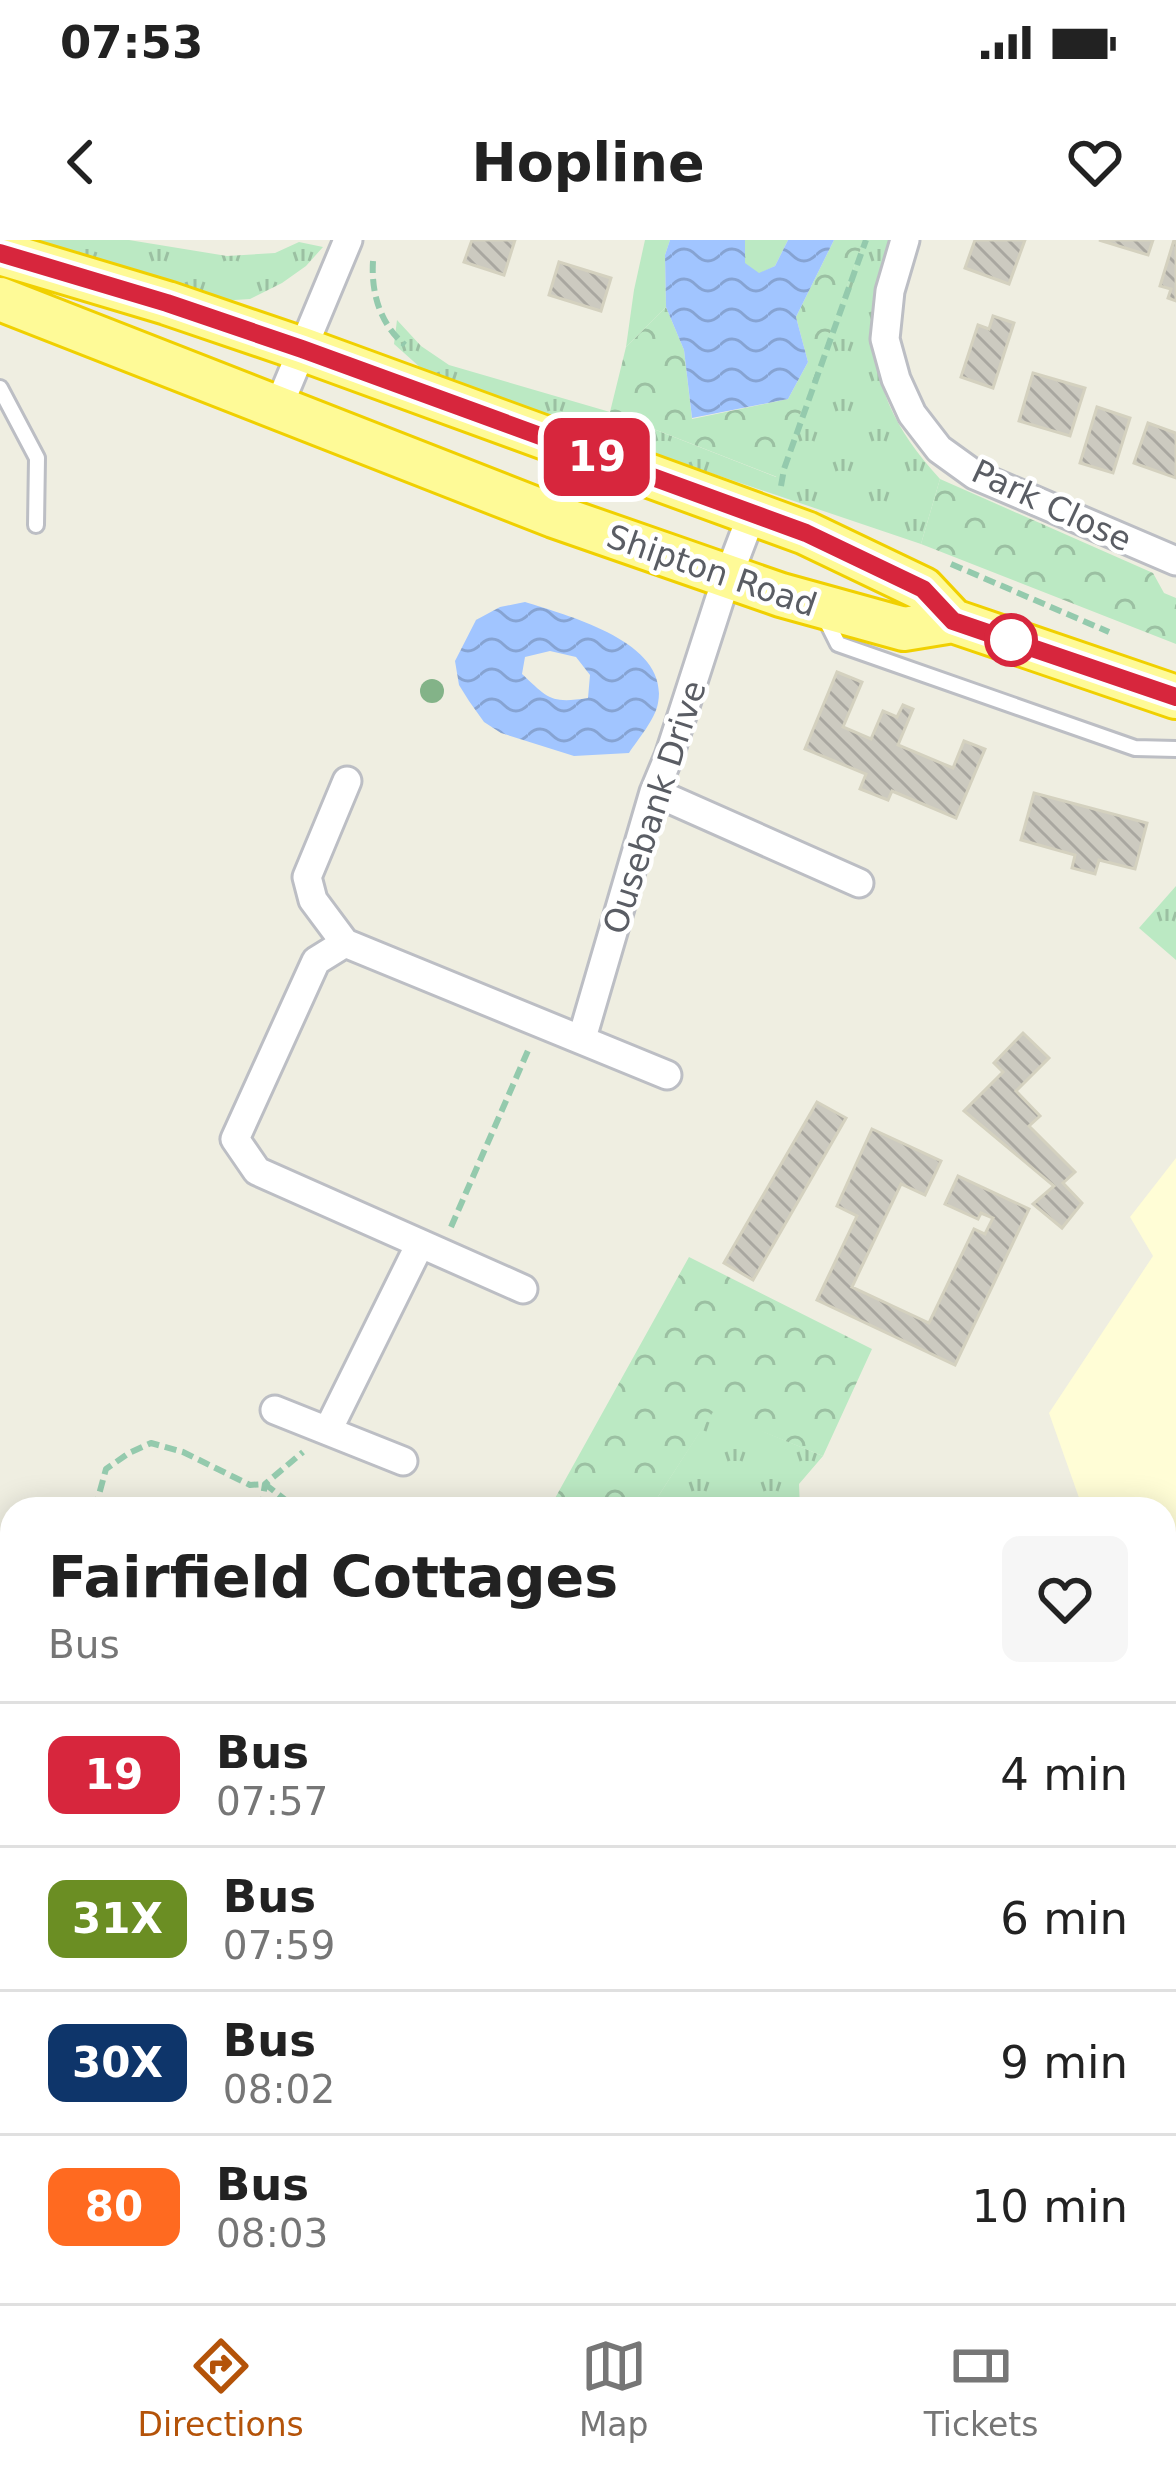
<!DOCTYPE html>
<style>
:root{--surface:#fff;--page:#f6f6f6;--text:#222;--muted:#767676;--line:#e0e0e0;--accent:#b45309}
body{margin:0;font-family:"DejaVu Sans",sans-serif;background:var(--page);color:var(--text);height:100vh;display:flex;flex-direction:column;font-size:45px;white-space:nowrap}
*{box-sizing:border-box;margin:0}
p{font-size:39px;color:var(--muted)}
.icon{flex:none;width:66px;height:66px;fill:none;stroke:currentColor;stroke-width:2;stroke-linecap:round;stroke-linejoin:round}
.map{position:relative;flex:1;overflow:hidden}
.sheet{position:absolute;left:0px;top:1257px;width:1176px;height:807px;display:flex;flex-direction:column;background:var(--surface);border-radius:36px 36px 0 0;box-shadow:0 6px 30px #0003}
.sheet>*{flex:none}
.badge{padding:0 24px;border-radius:18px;font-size:42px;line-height:78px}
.map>.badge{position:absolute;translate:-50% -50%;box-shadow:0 0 0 6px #fff}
.round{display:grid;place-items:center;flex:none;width:126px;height:126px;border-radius:18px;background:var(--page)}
.headline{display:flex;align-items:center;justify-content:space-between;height:204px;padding:0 48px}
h1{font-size:57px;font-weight:700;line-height:90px}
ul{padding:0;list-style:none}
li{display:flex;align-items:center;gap:36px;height:144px;padding:0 48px;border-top:3px solid var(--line)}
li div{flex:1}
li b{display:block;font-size:45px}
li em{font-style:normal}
li .badge{min-width:132px;font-weight:700;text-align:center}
.status{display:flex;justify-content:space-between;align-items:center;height:84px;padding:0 60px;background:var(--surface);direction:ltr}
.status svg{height:33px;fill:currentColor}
header{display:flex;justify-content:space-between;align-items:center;height:156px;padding:0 48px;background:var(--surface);font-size:54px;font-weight:700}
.tabs{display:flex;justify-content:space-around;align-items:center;height:168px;border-top:3px solid var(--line);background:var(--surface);font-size:33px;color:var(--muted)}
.tabs a{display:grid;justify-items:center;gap:6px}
.tabs .selected{color:var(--accent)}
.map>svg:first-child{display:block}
.commercial{fill:#fffdd6}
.grass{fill:url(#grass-tufts)}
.forest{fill:url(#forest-crowns)}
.park{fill:#bbe9c3}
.water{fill:url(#water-waves);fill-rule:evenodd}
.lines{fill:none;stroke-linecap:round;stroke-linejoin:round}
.stream{stroke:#a1c5ff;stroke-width:9}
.building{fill:url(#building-back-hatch);stroke:#d4d1bf;stroke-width:3}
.service-casing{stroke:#bcbec4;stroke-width:20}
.minor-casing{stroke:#bcbec4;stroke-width:33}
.trunk-casing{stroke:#f0d000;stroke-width:48}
.path{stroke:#94caad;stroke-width:6;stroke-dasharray:12 6;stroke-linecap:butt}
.service{stroke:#fff;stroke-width:14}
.minor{stroke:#fff;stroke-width:27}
.trunk{stroke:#fefa97;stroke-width:42}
.tree{fill:#83b388}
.line-casing{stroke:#fff;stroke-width:27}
.line{stroke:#d7263d;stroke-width:18}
.stop-dot{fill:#fff;stroke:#d7263d;stroke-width:6}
.labels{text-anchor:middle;stroke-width:9;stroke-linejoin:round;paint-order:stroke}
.street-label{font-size:33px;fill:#5a5d64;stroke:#fff}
</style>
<div class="status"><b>07:53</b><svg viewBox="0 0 49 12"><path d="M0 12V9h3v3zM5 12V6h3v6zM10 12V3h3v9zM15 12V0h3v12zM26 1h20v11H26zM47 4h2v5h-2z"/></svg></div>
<header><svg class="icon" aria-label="back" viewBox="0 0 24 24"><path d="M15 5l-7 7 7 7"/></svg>Hopline<svg class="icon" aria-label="heart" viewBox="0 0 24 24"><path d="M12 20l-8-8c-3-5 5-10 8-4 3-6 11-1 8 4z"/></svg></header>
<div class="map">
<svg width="1176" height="2063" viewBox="0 0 1176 2063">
<defs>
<pattern id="grass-tufts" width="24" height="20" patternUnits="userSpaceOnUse" patternTransform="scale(3)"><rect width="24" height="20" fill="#bbe9c3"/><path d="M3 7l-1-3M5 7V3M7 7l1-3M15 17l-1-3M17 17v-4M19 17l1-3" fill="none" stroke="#9bc0a2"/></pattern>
<pattern id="forest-crowns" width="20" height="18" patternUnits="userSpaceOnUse" patternTransform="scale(3)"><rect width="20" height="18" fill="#bbe9c3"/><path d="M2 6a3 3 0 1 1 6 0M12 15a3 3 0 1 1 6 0" fill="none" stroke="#9bc0a2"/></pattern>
<pattern id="water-waves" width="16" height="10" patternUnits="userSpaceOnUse" patternTransform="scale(3)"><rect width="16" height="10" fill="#a1c5ff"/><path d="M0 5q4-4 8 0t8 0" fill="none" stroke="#86a3d2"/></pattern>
<pattern id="building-back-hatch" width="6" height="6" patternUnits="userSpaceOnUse" patternTransform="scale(3)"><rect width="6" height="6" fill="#cccac0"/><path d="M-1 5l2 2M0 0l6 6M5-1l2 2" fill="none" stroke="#a9a7a0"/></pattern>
</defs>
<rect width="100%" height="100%" fill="#efeee1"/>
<path class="commercial" d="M1176 918V1377L1164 1364V1269H1083L1049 1173 1153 1016 1130 977Z"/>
<path class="grass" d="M0 0H129L227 16 275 13 299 2 323 7 306 26 282 43 250 59 204 62Z
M864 0H889C865 102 867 159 940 239L921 304 569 185 441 146 394 104 397 80 421 106 449 125 610 172 776 237Z
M1176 646V720L1139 688Z
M713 1171 823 1216 799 1244 800 1269H650Z"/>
<path class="forest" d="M745 0H788L775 26 759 34 745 24Z
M834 0H864L777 237 610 172 626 107 666 67 684 110 692 179 788 159 808 122 796 77Z
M940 239 1153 333 1164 353 1176 358V404L921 304Z
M689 1017 872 1109 823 1216 713 1172 650 1269H549Z
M12 1982V2052H144L154 2063H0V2008Z"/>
<path class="park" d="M645 0H670L665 15 666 67 626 107 634 50Z"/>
<path class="water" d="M670 0H745V23L759 33 775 26 788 0H834L796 77 808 122 788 159 692 178 684 110 666 67 665 15Z
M525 362C569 376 670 402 658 463 655 480 638 499 629 513L574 516 501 493 484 482 469 461 459 445 455 421 476 380 500 367ZM550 411 576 417 590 435 588 458C550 464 548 458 522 434L525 417Z"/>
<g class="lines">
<path class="stream" d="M18 2063 25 2052"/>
</g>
<path class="building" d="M472 0H515L504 35 464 22Z
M975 0H1025L1009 44 965 28Z
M1099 0H1153L1148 15Z
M1174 0H1176V61L1168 58 1171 49 1160 46Z
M559 22 611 38 601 71 549 55Z
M993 76 1014 83 993 148 961 137 978 85 989 89Z
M1033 133 1085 148 1070 196 1019 181Z
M1097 167 1130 178 1113 233 1080 223Z
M1148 183 1176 193V238L1134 223Z
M837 432 862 442 843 487 871 499 883 471 897 477 903 465 913 469 898 505 953 528 964 501 985 509 956 578 892 551 888 560 860 549 866 534 805 509Z
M1034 553 1147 583 1135 629 1099 620 1095 634 1072 628 1075 615 1021 600Z
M1023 793 1049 818 1016 851 1040 876 1029 886 1075 932 1063 943 1082 963 1062 988 1033 964 1054 946 964 871 1003 832 994 823Z
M817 862 846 878 753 1040 724 1023Z
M872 889 941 921 925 955 901 944 852 1047 929 1083 974 989 985 994 993 978 981 973 978 979 945 964 958 936 1029 969 955 1125 817 1060 857 976 837 966Z"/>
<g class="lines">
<g class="service-casing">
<path id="service" d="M0 148 37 218 36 285
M825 378 838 404 1135 508 1176 509"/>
</g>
<g class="minor-casing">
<path id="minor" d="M905 0 890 51 885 99 896 139 912 174 939 209 975 235 1176 321
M277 170 348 0
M654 552 859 643
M345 703 316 721 235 899 257 931 523 1049
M345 703 667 835
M345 703 313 660 307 637 347 541
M582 798 654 552 669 516 720 358 752 274
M275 1170 403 1221
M328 1190 420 1004"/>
</g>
<g class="trunk-casing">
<path id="trunk" d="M0 13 167 63 302 109 806 293 923 349 953 381 1176 457
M0 59 554 276 781 355 904 389 953 381"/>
</g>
<path class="path" d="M373 21C371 53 380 84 405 105
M781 246 784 229 866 0
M951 324 1109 392
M451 987 530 806
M95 1269 106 1229 129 1213 151 1203 183 1212 250 1245 265 1244 297 1269
M261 1269 265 1244 303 1212
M0 1550 12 1499
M0 1629 12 1658"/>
<use href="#service" class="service"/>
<use href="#minor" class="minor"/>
<use href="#trunk" class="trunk"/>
</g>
<circle class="tree" cx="432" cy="451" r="12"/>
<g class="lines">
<g class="line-casing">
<path id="line" d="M0 13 167 63 302 109 806 293 923 349 953 381 1176 457"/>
</g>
<use href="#line" class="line"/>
</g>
<circle class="stop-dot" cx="1011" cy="400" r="24"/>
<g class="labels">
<g class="street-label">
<text transform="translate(1052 265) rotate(25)" y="12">Park Close</text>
<text transform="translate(712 330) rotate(19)" y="12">Shipton Road</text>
<text transform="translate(654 567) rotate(-72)" y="12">Ousebank Drive</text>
</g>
</g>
</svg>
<b class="badge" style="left:597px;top:217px;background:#d7263d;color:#fff">19</b>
<section class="sheet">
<div class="headline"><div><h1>Fairfield Cottages</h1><p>Bus</p></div><a class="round"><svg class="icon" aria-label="heart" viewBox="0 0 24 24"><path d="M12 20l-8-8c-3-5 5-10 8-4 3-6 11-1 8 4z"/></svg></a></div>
<ul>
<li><span class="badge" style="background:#d7263d;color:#fff">19</span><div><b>Bus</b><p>07:57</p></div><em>4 min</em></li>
<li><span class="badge" style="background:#6b8e23;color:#fff">31X</span><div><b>Bus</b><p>07:59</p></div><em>6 min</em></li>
<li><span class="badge" style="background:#0e356a;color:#fff">30X</span><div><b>Bus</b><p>08:02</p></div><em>9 min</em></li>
<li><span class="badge" style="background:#ff6a20;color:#fff">80</span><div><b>Bus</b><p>08:03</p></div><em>10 min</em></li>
</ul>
</section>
</div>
<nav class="tabs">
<a class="selected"><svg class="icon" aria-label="directions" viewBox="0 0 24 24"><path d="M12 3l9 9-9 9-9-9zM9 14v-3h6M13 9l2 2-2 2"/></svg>Directions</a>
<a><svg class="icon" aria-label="map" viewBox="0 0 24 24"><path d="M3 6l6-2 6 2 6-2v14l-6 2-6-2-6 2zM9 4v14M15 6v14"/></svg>Map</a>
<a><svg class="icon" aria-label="tickets" viewBox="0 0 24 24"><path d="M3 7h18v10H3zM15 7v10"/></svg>Tickets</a>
</nav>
